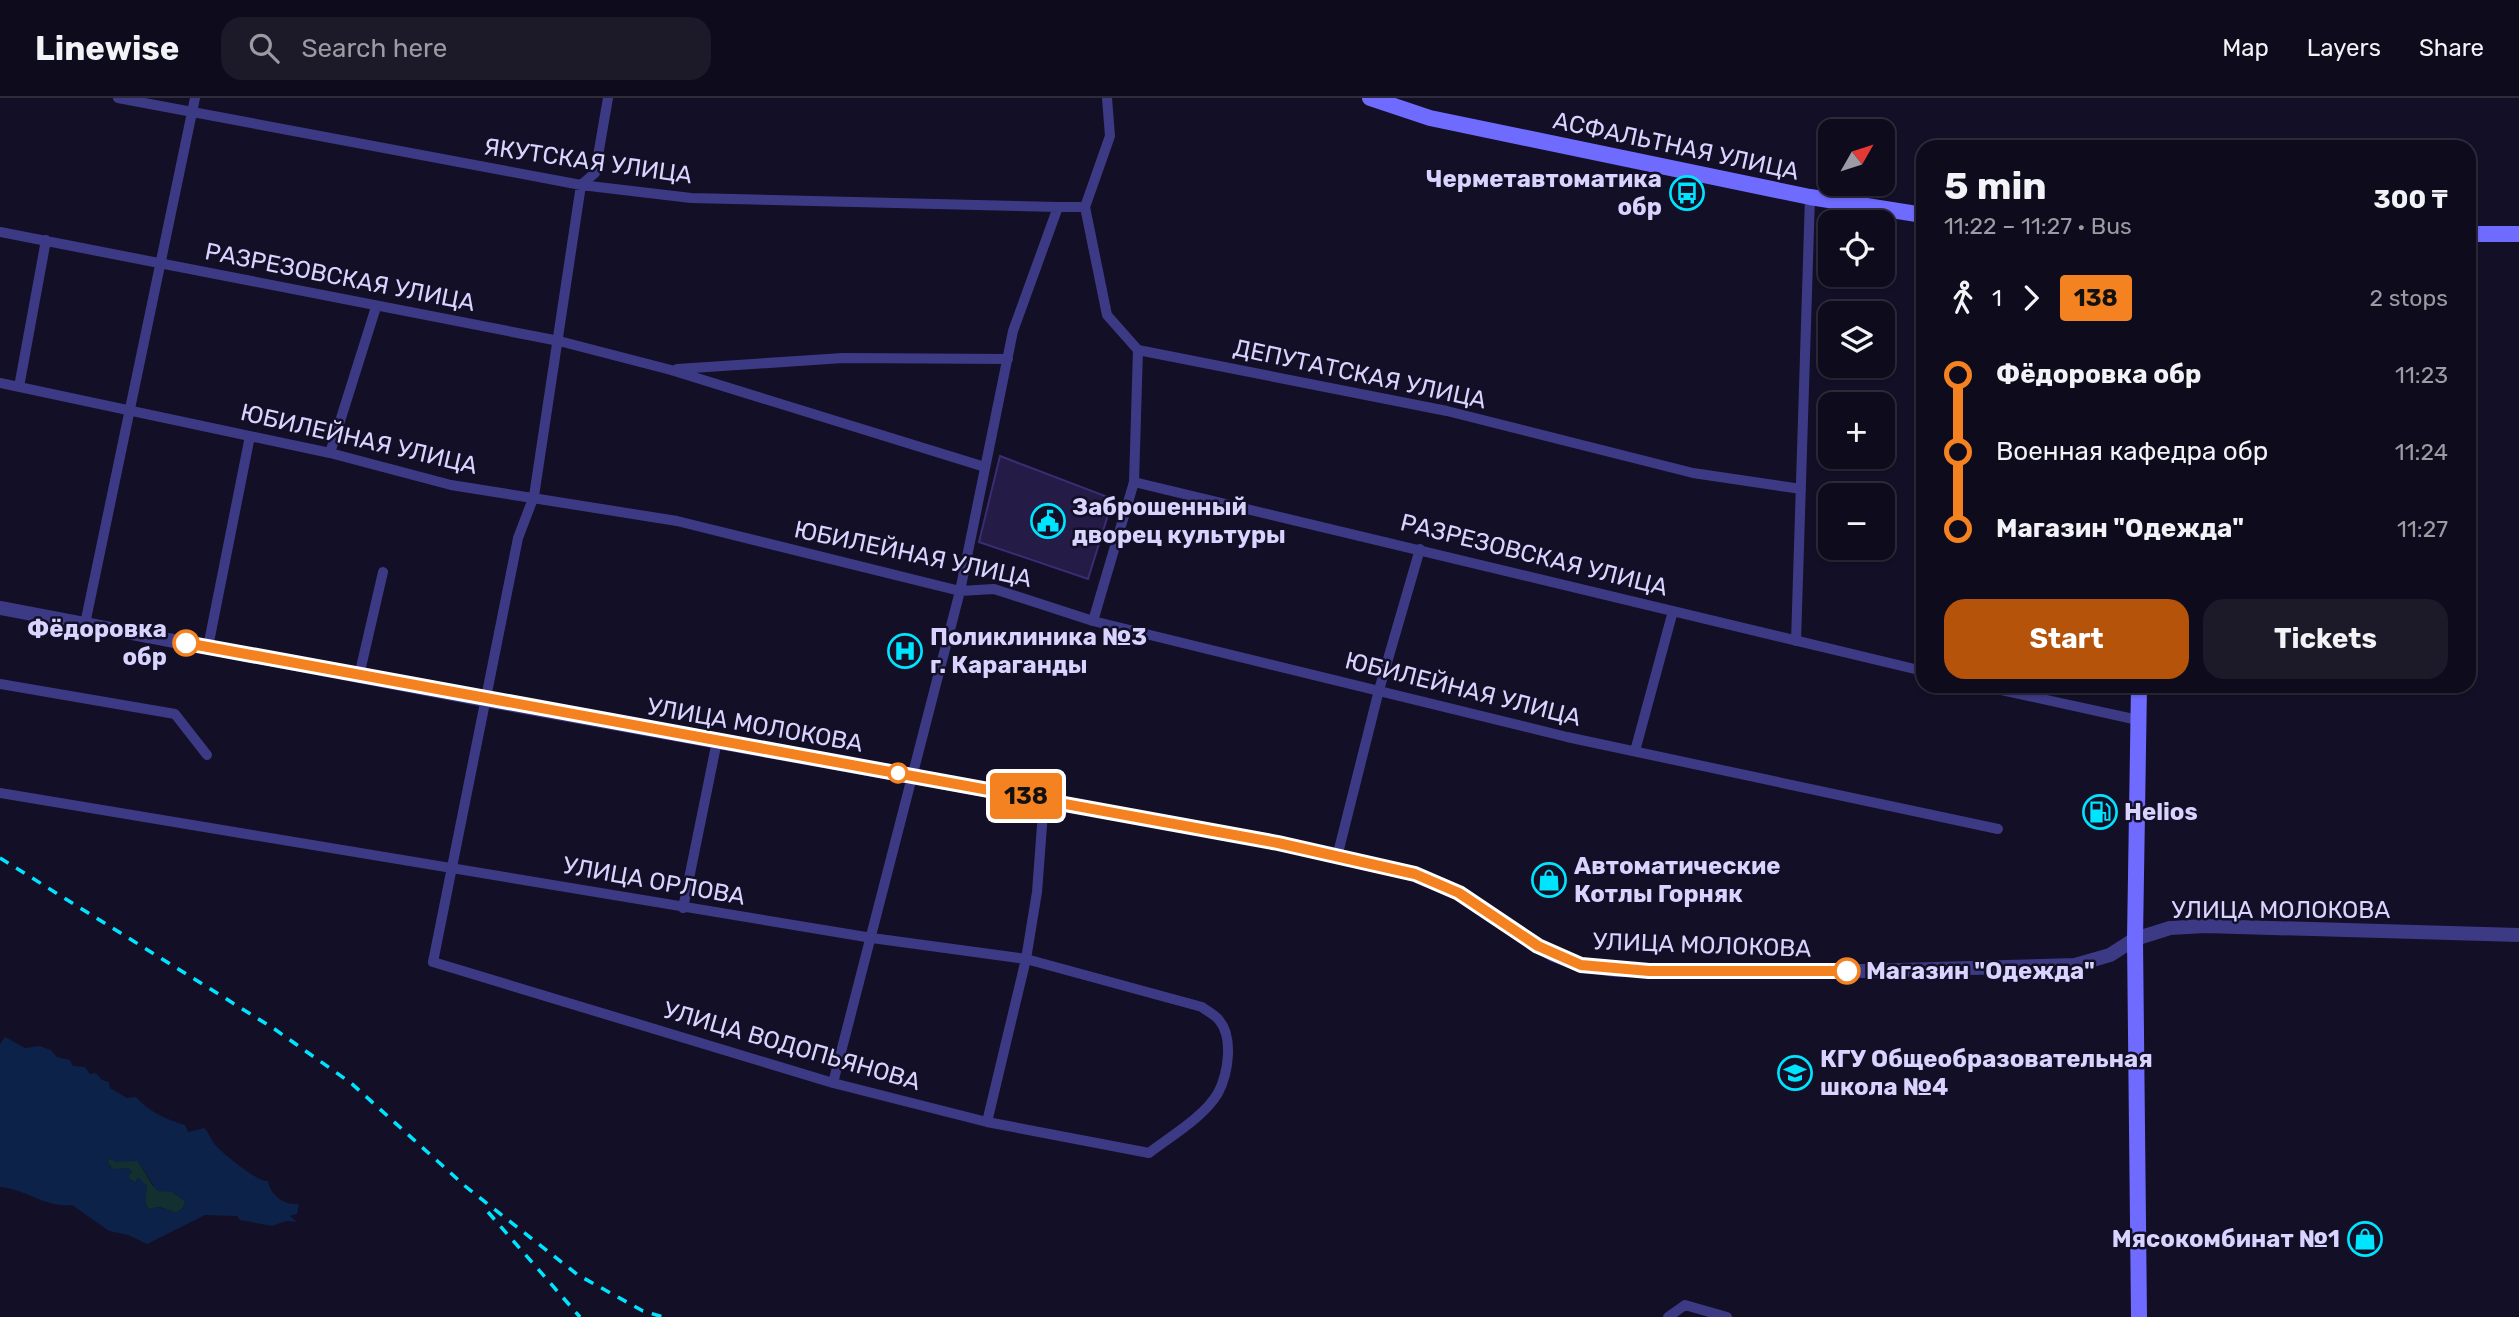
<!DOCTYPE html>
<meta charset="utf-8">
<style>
:root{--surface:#0e0b1c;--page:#1c1929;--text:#f1f3f6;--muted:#9b9ba3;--line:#2e2b3b;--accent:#b45309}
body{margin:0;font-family:Rubik,sans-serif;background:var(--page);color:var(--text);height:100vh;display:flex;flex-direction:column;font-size:26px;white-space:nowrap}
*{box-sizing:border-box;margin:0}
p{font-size:23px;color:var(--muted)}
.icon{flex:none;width:38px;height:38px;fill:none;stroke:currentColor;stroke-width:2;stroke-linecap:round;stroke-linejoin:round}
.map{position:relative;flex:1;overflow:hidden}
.sheet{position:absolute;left:1916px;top:42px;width:560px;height:553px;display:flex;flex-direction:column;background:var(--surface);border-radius:21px;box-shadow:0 2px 5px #0004,0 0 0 2px var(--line)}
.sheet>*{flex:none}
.badge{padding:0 14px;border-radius:5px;font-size:24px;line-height:46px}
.needle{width:46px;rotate:51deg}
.fabs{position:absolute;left:1818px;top:21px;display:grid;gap:14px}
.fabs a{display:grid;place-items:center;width:77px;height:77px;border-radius:14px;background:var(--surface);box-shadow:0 2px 5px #0004,0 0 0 2px var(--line);font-size:35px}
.map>.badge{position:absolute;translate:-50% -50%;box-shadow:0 0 0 4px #fff}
.legs{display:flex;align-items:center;gap:10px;height:77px;padding:0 28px;font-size:23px}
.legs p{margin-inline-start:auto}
.head{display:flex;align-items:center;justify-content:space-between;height:119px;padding:0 28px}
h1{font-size:38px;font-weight:700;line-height:52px}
.primary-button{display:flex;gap:14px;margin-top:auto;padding:14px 28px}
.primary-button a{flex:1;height:80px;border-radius:21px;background:var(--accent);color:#fff;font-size:28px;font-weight:700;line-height:80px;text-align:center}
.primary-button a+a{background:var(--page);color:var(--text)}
ul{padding:0 28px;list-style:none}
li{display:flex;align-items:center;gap:24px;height:77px;font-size:26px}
li i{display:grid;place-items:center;width:10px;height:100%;margin:0 9px;background:currentColor}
li i::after{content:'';width:18px;height:18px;margin:-9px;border:5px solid;border-radius:50%;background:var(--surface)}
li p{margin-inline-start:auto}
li:first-child i{background:linear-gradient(#0000 50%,currentColor 0)}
li:last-child i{background:linear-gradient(currentColor 50%,#0000 0)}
header{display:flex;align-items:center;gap:42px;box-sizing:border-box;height:98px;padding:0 35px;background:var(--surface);border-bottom:2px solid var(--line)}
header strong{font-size:33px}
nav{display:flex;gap:38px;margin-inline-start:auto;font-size:24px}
.search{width:490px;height:63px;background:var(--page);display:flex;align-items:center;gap:18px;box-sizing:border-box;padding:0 24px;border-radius:21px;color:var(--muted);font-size:26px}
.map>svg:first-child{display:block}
.green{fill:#12302f}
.water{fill:#0c2248;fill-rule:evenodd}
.building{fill:#241b47;stroke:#3b2d73;stroke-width:2}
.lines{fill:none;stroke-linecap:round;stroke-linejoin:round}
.minor{stroke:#3d3a85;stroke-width:10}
.tertiary{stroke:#3d3a85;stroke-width:14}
.secondary{stroke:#6f6bff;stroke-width:16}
.rail{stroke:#00e5ff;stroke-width:3.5;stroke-dasharray:10 9;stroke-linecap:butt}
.line-1-casing{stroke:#fff;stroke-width:16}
.line-1{stroke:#f58220;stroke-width:10}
.stop-1-dot{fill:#fff;stroke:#f58220;stroke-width:3.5}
.labels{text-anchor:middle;stroke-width:5;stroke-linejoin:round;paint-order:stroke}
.street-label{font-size:24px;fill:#d9d4ff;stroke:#130f26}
.poi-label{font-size:24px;font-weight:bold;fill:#d9d4ff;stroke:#130f26;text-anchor:start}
.stop-label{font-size:24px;font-weight:bold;fill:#d9d4ff;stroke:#130f26;text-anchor:end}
</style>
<header>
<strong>Linewise</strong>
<div class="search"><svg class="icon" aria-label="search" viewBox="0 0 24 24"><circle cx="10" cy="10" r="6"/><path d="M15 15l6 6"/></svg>Search here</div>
<nav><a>Map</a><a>Layers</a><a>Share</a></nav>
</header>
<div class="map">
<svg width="2519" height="1219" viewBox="0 0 2519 1219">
<rect width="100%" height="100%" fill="#130f26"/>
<path class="green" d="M111 1061 138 1063 153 1088 172 1094 185 1103 183 1110 176 1115 160 1109 148 1111 145 1103 147 1088 137 1081 136 1085 129 1081 128 1077 132 1074 112 1071 107 1063Z"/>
<path class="water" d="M5 939 25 950 39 948 51 952 57 959 70 962 73 968 85 969 90 976 96 975 102 982 109 984 110 990 127 1000 136 999C149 1014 166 1021 185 1027L188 1034 204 1030C209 1035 210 1039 213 1044 221 1055 259 1085 268 1083 271 1098 284 1107 299 1106L297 1116 290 1118 297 1124 286 1123 272 1128 240 1122 237 1118 205 1117 147 1146 128 1137 109 1133 72 1107C45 1110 26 1091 0 1089V946ZM111 1061 115 1064 138 1063 157 1093 172 1094 185 1103 183 1110 176 1115 160 1109 148 1111 145 1104 147 1088 138 1079 135 1085 130 1081 128 1077 132 1073 129 1070 112 1071 107 1063Z"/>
<path class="building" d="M1000 358 1113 401 1088 481 979 444Z"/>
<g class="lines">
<path class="minor" d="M118 0 581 87 691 100 1058 109
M1107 0 1110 38 1085 109 1107 217 1138 252 1447 313 1693 375 1801 391
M0 134 559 243 671 272 985 369
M677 271 843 260 1008 261
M0 285 330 355 451 387 677 423 960 493 994 491 1093 523 1567 639 1998 731
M19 289 46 142
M330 355 376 209
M1134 384 1923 573
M1093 523 1134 384 1138 252
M85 526 195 0
M1796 543 1810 99
M208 549 250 338
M359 578 383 474
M0 586 175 616 207 657
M1983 588 2138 622
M1635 653 1673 513
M0 695 872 840 1026 861 1202 909C1207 913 1215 917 1219 922 1234 940 1228 976 1218 995 1204 1019 1171 1038 1149 1055L987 1024 833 985 433 864 518 440 534 398 581 87 595 75 608 0
M1337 759 1379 592 1420 451
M683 810 717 643
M833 985 960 493 1013 233 1058 109H1085
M987 1024 1026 861 1037 794 1044 701
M1668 1219 1685 1207 1727 1219"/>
<path class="tertiary" d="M0 510 485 602 1278 745 1415 776 1459 795 1553 857 1581 867 1616 872 1863 873 2075 867 2110 857 2135 841 2170 830 2205 828 2519 837"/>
<path class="secondary" d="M1370 0 1430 20 1810 99 1923 117
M2469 136H2519
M2139 588 2135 841 2139 1219"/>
<path class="rail" d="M0 760 273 930 351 985 465 1088 578 1177 643 1213 663 1219
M488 1114 580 1219"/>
</g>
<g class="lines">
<g class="line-1-casing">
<path id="line-1" d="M186 545 1278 745 1415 776 1459 795 1538 848 1581 867 1649 873H1847"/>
</g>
<use href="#line-1" class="line-1"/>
</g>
<defs>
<g id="bus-ring" transform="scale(1.75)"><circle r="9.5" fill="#130f26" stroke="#00e5ff" stroke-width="1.5"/><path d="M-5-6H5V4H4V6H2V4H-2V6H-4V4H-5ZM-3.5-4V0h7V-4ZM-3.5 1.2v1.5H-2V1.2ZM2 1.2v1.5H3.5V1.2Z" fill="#00e5ff"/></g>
<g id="civic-ring" transform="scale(1.75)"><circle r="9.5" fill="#130f26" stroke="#00e5ff" stroke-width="1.5"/><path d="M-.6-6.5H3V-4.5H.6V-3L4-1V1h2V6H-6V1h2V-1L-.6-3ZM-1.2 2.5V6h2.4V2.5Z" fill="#00e5ff"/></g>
<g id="hospital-ring" transform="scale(1.75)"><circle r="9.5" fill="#130f26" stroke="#00e5ff" stroke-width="1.5"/><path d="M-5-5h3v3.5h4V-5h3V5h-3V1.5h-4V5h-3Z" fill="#00e5ff"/></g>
<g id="fuel-ring" transform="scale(1.75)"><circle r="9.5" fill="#130f26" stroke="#00e5ff" stroke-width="1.5"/><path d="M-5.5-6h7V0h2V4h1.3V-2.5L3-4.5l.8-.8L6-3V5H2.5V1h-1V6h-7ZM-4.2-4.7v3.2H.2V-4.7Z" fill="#00e5ff"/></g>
<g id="shop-ring" transform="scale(1.75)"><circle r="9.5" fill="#130f26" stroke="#00e5ff" stroke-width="1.5"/><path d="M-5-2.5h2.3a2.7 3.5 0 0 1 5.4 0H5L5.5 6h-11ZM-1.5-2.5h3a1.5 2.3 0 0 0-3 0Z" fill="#00e5ff"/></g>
<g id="school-ring" transform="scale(1.75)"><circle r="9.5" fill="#130f26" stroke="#00e5ff" stroke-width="1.5"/><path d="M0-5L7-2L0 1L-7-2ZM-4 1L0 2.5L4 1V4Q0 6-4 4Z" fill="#00e5ff"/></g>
</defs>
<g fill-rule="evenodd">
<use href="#bus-ring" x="1687" y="95"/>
<use href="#civic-ring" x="1048" y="423"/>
<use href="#hospital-ring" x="905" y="553"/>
<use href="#fuel-ring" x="2100" y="714"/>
<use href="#shop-ring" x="1549" y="782"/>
<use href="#school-ring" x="1795" y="975"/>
<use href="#shop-ring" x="2365" y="1141"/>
</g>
<g class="stop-1-dot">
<circle cx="186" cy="545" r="12"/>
<circle cx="898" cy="675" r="9"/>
<circle cx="1847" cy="873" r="12"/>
</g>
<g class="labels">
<g class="street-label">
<text transform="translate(1676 48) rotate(12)" y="8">АСФАЛЬТНАЯ УЛИЦА</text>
<text transform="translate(588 63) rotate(8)" y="8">ЯКУТСКАЯ УЛИЦА</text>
<text transform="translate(340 179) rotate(11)" y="8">РАЗРЕЗОВСКАЯ УЛИЦА</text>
<text transform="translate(1360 276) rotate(12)" y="8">ДЕПУТАТСКАЯ УЛИЦА</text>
<text transform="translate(359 341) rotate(13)" y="8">ЮБИЛЕЙНАЯ УЛИЦА</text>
<text transform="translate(913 456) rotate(12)" y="8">ЮБИЛЕЙНАЯ УЛИЦА</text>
<text transform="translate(1534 457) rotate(14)" y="8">РАЗРЕЗОВСКАЯ УЛИЦА</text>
<text transform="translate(1463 591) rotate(14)" y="8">ЮБИЛЕЙНАЯ УЛИЦА</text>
<text transform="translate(755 627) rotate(10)" y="8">УЛИЦА МОЛОКОВА</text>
<text transform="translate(654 783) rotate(10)" y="8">УЛИЦА ОРЛОВА</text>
<text x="2281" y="820">УЛИЦА МОЛОКОВА</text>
<text transform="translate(1702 847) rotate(2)" y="8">УЛИЦА МОЛОКОВА</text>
<text transform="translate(792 948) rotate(16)" y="8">УЛИЦА ВОДОПЬЯНОВА</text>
</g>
<g class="poi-label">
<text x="1662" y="89" text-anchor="end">Черметавтоматика<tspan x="1662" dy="28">обр</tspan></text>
<text x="1072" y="417">Заброшенный<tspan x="1072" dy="28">дворец культуры</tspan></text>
<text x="930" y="547">Поликлиника №3<tspan x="930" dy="28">г. Караганды</tspan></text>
<text x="2124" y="722">Helios</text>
<text x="1574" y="776">Автоматические<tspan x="1574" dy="28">Котлы Горняк</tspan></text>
<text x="1820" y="969">КГУ Общеобразовательная<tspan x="1820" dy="28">школа №4</tspan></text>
<text x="2340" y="1149" text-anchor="end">Мясокомбинат №1</text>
</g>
<g class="stop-label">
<text x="167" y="539">Фёдоровка<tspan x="167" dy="28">обр</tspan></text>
<text x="1866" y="881" text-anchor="start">Магазин "Одежда"</text>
</g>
</g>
</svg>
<div class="fabs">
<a><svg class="needle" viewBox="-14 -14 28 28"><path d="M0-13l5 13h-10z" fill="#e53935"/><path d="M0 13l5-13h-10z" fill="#9b9ba3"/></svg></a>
<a><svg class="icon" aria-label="locate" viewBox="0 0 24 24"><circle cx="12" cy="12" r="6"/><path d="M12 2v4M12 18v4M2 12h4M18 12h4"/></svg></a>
<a><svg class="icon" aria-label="layers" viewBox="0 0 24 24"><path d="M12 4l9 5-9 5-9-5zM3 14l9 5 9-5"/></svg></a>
<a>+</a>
<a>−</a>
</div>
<b class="badge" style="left:1026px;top:698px;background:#f58220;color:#111">138</b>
<section class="sheet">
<div class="head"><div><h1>5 min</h1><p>11:22 – 11:27 · Bus</p></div><b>300 ₸</b></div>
<div class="legs"><svg class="icon" aria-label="walk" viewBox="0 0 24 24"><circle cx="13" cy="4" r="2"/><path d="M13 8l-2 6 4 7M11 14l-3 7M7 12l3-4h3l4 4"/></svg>1<svg class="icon" aria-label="forward" viewBox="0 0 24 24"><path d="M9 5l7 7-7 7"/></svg><b class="badge" style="background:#f58220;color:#111">138</b><p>2 stops</p></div>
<ul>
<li><i style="color:#f58220"></i><b>Фёдоровка обр</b><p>11:23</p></li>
<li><i style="color:#f58220"></i><span>Военная кафедра обр</span><p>11:24</p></li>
<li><i style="color:#f58220"></i><b>Магазин &quot;Одежда&quot;</b><p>11:27</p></li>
</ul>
<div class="primary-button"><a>Start</a><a>Tickets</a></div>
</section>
</div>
